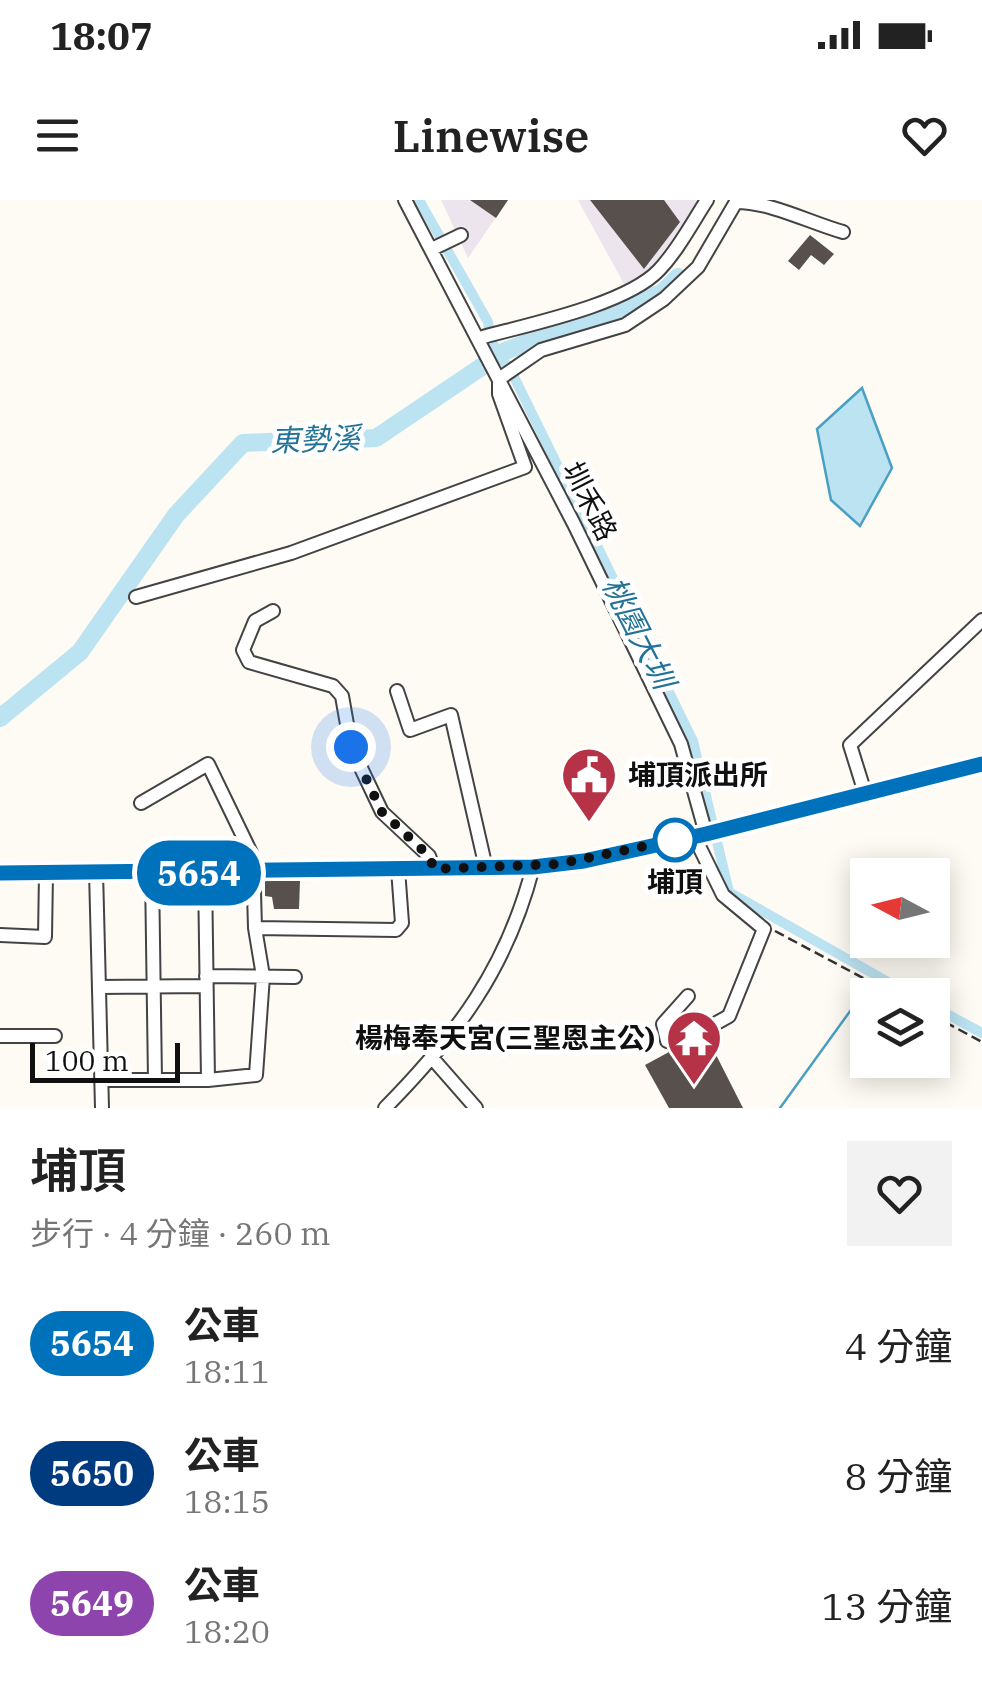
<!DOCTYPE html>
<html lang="zh-TW">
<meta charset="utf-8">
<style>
:root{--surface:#fff;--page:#f2f2f2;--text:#222;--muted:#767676}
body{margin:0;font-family:"IBM Plex Serif","Noto Sans TC",serif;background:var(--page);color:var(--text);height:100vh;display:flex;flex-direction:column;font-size:38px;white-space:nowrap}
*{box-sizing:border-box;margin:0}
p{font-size:32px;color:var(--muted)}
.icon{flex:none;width:55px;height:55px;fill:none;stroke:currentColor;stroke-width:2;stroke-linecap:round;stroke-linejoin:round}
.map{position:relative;height:908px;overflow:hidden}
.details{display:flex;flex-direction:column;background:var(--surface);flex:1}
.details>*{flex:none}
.badge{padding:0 20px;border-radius:32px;font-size:35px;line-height:65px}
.needle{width:65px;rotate:277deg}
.tools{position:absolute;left:850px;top:658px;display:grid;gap:20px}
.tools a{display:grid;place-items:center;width:100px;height:100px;border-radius:0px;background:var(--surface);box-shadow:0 5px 25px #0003;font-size:50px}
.scale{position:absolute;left:30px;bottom:25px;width:150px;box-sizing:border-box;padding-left:10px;border:5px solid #101010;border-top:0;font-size:28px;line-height:35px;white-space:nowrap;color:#101010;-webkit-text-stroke:8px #fff;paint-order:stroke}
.you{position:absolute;width:50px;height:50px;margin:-25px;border:8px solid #fff;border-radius:50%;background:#1a73e8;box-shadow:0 0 0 15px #1a73e833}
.map>.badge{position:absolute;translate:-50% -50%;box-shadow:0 0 0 5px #fff}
.round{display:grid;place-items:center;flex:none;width:105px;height:105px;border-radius:0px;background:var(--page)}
.summary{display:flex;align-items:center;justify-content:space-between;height:170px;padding:0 30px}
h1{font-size:48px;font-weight:600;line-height:75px}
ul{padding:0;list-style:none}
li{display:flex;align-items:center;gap:30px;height:130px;padding:0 30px}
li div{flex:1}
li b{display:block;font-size:38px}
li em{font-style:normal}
li .badge{min-width:110px;font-weight:700;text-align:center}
.status{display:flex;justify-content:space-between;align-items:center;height:70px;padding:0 50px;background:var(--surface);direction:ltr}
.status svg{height:28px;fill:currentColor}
header{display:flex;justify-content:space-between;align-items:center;height:130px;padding:0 30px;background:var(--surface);font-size:45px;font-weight:600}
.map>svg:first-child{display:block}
.industrial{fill:#ece5ed}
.water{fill:#bce3f2;stroke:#49a0c3;stroke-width:2.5}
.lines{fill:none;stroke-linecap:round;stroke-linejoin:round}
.stream{stroke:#49a0c3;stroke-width:2.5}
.canal{stroke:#bce3f2;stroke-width:10}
.river{stroke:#bce3f2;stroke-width:18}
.building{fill:#58504d}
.minor-casing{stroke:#434343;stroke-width:16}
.major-casing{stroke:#212121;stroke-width:19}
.path{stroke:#323232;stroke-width:2.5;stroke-dasharray:10 5;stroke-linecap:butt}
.minor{stroke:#fff;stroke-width:12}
.major{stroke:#edc275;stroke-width:15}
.line-casing{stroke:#fff;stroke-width:22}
.line{stroke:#0072bc;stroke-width:15}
.walk{stroke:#101010;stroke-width:10;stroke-dasharray:0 18}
.stop-dot{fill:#fff;stroke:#0072bc;stroke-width:5}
.labels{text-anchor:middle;stroke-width:10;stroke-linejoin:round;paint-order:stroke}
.street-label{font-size:28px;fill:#101010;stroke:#fff}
.poi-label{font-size:28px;font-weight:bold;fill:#101010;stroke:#fff;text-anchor:start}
.stop-label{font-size:28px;font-weight:bold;fill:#101010;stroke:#fff}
.water-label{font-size:30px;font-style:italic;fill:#227298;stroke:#fff}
</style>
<div class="status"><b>18:07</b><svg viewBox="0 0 49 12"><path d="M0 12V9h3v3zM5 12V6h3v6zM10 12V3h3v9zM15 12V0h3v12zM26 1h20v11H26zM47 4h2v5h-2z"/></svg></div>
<header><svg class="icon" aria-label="menu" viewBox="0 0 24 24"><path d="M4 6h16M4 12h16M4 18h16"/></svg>Linewise<svg class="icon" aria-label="heart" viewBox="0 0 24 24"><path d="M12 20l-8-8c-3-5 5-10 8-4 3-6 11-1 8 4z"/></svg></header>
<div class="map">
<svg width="982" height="908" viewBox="0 0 982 908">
<rect width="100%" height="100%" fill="#fefbf4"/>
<path class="industrial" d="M441 0H508L468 58Z
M578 0H701L647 74 624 84Z"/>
<path class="water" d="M862 188 892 268 860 326 831 300 817 229Z"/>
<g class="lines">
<path class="stream" d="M874 779 875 775
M780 908 869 785"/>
<path class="canal" d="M419 0 488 122 491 141 514 177 693 541 729 692 911 795
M932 806 982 833"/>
<path class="river" d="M0 518 80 452 176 315 243 243 376 238 505 151 662 93 678 77"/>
</g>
<path class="building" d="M470 0H508L496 18Z
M590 0H664L680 22 644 69Z
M810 35 834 54 824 65 811 55 799 70 788 61Z
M265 681H300L299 709H274L272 697 265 696Z
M708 839 743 908H669L645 865 669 852 683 853Z"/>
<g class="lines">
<g class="minor-casing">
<path id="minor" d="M405 0 574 324 681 544 706 634
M432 49 461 35
M479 138C526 125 626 105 659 70 678 50 692 23 707 0
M136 397 291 353 525 267 499 194V179L541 150 625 125 664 99 698 67 736 2C771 2 808 22 843 32
M273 411 255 421 243 450 249 462 333 486 342 496 351 547 382 612 429 656 434 669
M397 491 410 530 451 515 486 668
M865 593 850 545 982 420
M96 671 102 908
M152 672 155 880
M205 673 208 880
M255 728 396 730 402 723 398 669
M0 735 45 737 46 673
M206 776 295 777
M99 787 206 786
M688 796 663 824 667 841 679 844 729 816 764 729 723 695 694 636
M0 836H55
M433 859 476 908
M101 880H208L256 875 263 776 255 728 253 657 208 564 141 603
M385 908C457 835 507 768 533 667"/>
</g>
<g class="major-casing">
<path id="major" d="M0 673 533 667 584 661 706 634 982 564"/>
</g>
<path class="path" d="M775 731 895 795
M932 815 982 842"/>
<use href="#minor" class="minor"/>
<use href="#major" class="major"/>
</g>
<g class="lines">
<g class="line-casing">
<path id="line" d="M0 673 533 667 584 661 706 634 982 564"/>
</g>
<use href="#line" class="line"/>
<path class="walk" d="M351 547 382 612 429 656 434 669 558 664 675 640"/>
</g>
<defs>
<g id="civic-pin" transform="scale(2.875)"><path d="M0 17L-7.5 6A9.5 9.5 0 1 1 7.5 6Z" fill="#b53247" stroke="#fff"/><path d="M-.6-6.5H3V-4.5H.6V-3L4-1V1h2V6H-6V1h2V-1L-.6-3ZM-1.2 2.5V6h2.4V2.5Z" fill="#fff"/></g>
<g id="temple-pin" transform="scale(2.875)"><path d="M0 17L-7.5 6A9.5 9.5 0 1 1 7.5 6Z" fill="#b53247" stroke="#fff"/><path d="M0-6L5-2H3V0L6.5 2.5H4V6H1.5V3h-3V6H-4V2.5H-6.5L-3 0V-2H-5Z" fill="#fff"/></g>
</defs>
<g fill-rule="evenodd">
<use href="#civic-pin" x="589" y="575"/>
<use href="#temple-pin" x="694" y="838"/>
</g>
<circle class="stop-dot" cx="675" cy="640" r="20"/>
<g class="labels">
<g class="street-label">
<text transform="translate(590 301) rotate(63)" y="10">圳禾路</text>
</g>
<g class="poi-label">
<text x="628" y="585">埔頂派出所</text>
<text x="655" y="848" text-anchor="end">楊梅奉天宮(三聖恩主公)</text>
</g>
<g class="stop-label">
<text x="675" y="692">埔頂</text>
</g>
<g class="water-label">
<text transform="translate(315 240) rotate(-2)" y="10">東勢溪</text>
<text transform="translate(638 433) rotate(63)" y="10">桃園大圳</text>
</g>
</g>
</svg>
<div class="tools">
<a><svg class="needle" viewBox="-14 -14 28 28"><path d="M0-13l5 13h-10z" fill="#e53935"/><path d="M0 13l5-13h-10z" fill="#767676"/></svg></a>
<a><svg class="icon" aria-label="layers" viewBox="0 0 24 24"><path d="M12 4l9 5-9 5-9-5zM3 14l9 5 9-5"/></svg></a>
</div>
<div class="scale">100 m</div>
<div class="you" style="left:351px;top:547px"></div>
<b class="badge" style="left:199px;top:673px;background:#0072bc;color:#fff">5654</b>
</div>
<section class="details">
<div class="summary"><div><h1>埔頂</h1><p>步行 · 4 分鐘 · 260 m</p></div><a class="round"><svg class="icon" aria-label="heart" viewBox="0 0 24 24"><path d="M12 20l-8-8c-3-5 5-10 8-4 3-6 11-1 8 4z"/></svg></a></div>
<ul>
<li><span class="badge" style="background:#0072bc;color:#fff">5654</span><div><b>公車</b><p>18:11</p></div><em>4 分鐘</em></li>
<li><span class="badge" style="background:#003b80;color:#fff">5650</span><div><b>公車</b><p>18:15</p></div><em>8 分鐘</em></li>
<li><span class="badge" style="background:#8e44ad;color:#fff">5649</span><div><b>公車</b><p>18:20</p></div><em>13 分鐘</em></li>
</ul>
</section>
